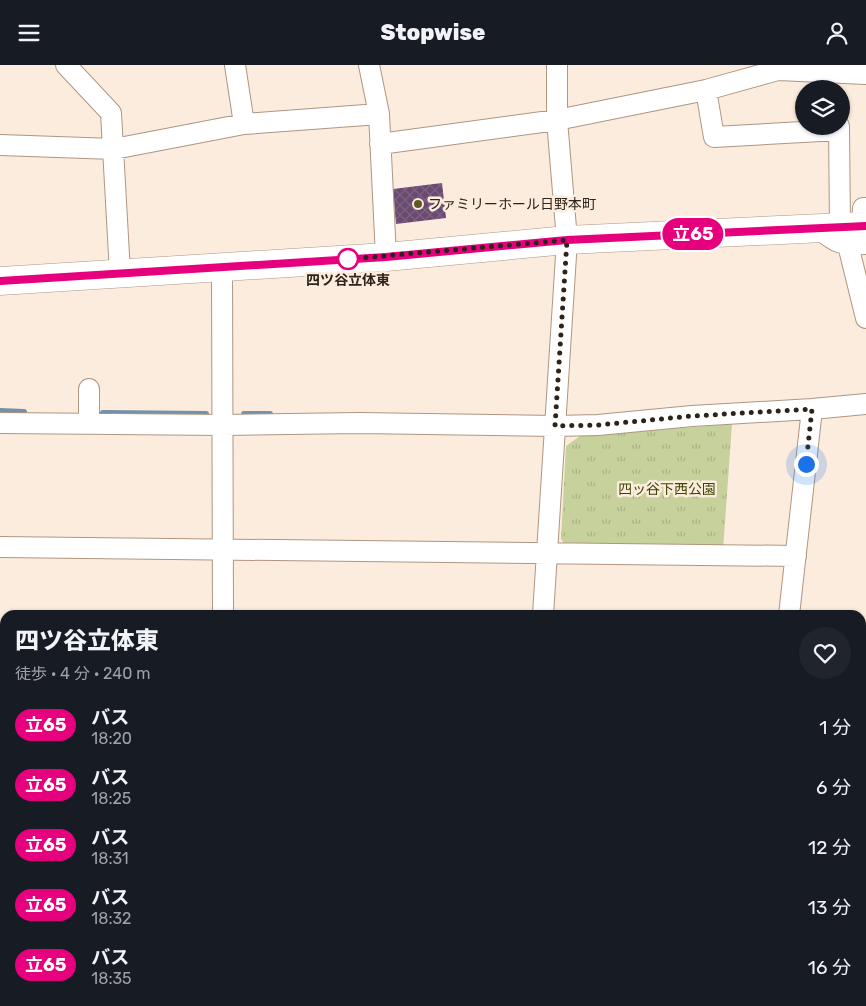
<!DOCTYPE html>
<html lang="ja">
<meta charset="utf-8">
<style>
:root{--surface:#171b24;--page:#20242c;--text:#f1f3f6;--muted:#9ea1a6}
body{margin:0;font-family:Rubik,"Noto Sans JP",sans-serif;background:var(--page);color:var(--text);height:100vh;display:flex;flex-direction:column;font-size:19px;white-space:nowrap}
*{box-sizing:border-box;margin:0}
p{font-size:16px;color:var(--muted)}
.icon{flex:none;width:28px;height:28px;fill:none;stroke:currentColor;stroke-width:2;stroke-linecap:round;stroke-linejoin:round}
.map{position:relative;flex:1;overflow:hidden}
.drawer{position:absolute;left:0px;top:545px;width:866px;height:396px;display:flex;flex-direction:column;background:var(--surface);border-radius:15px 15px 0 0;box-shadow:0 1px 4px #0004}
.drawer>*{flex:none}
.badge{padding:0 10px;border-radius:16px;font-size:18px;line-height:32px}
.buttons{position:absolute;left:795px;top:15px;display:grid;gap:10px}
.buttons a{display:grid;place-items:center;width:55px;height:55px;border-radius:50%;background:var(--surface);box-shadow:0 1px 4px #0004;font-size:25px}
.you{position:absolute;width:25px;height:25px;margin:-12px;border:4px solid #fff;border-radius:50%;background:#1a73e8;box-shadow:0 0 0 8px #1a73e833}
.map>.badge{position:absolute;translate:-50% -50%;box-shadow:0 0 0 2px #fff}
.round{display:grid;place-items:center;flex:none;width:52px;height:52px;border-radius:26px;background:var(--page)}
.overview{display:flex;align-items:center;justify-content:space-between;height:85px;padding:0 15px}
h1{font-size:24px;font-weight:800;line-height:38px}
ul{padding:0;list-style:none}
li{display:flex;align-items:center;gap:15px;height:60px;padding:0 15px}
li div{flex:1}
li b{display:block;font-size:19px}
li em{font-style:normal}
li .badge{min-width:55px;font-weight:700;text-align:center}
header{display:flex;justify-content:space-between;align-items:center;height:65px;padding:0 15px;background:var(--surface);font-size:22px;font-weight:800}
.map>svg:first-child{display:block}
.grass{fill:url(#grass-tufts)}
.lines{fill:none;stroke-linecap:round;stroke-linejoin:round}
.stream{stroke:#7590aa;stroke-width:6}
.building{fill:url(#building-cross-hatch)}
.minor-casing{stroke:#af9681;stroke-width:22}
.secondary-casing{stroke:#af9681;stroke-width:29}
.minor{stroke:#fff;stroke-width:20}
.secondary{stroke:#fff;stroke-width:28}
.line-casing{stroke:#fff;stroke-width:11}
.line{stroke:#e6007e;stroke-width:8}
.walk{stroke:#2c231a;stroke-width:5;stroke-dasharray:0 9}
.poi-dot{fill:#5e5926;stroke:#fcecde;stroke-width:2}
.stop-dot{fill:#fff;stroke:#e6007e;stroke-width:2.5}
.labels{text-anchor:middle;stroke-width:5;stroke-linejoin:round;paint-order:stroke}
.poi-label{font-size:14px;fill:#2c231a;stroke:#fcecde;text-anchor:start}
.stop-label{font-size:14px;font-weight:bold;fill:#2c231a;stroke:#fcecde}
.park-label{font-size:14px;fill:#3e4502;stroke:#fcecde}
</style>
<header><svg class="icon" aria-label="menu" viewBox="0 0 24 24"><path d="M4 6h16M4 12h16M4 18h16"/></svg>Stopwise<svg class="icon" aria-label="person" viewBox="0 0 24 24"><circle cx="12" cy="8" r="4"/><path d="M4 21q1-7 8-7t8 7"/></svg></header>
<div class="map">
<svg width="866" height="941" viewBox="0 0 866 941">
<defs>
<pattern id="grass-tufts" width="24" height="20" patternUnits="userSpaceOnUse" patternTransform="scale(1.25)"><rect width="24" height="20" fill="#c7d19c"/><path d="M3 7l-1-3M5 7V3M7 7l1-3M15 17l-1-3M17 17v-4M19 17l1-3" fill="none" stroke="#abb386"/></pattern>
<pattern id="building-cross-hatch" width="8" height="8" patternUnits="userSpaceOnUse" patternTransform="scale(1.25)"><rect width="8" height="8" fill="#6b4a71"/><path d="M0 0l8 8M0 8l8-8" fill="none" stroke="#7c6180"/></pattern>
</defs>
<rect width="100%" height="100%" fill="#fcecde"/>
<path class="grass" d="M732 359 723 485 568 484 561 474 566 381 580 371Z
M5 730V842H0V731Z"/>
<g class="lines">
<path class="stream" d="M0 346 24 347
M103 348 206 349
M244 349H270
M725 941 744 936"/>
</g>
<path class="building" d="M442 118 446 153 396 159 393 124Z"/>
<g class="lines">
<g class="minor-casing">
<path id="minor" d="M66 0 111 48 120 208
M235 0 244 59
M369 0 379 49 386 192
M706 25 714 72 839 65
M839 61 840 162
M380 79 557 55 706 25 778 5 866 9
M0 80 114 84 244 59 379 49
M862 161 863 143H866
M818 163C837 179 841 180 866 179
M848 180 866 253
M222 202 223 550
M0 358 223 360 359 358 555 361 598 360 692 351 812 344 866 339
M89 359V324
M0 482 796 491
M543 550 567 175 557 55V0
M789 550 812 344
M0 600H5
M861 608H866
M861 679 866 680
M0 722H5
M861 825 866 824
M0 845H5
M861 916 866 915
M224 936V941
M519 941V936
M657 941 710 939
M756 941 776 936"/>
</g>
<g class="secondary-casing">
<path id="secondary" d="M0 216 386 192 567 175 866 161"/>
</g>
<use href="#minor" class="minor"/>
<use href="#secondary" class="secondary"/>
</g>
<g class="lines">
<g class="line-casing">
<path id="line" d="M0 216 386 192 567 175 866 161"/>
</g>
<use href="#line" class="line"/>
<path class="walk" d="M348 194 567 175 555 361 598 360 692 351 812 344 806 399"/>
</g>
<circle class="poi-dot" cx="418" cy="139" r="5"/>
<circle class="stop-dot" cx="348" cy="194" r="10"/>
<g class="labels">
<g class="poi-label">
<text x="428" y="144">ファミリーホール日野本町</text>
</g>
<g class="stop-label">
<text x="348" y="220">四ツ谷立体東</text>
</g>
<g class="park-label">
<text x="667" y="429">四ッ谷下西公園</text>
</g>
</g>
</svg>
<div class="buttons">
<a><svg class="icon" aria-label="layers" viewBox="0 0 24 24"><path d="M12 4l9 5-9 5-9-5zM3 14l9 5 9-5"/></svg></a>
</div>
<div class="you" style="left:806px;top:399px"></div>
<b class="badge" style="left:693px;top:169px;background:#e6007e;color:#fff">立65</b>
<section class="drawer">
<div class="overview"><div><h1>四ツ谷立体東</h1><p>徒歩 · 4 分 · 240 m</p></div><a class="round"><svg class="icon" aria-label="heart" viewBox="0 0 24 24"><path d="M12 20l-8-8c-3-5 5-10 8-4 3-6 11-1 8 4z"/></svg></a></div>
<ul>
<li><span class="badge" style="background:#e6007e;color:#fff">立65</span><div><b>バス</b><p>18:20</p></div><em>1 分</em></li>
<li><span class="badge" style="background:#e6007e;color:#fff">立65</span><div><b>バス</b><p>18:25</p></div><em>6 分</em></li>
<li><span class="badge" style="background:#e6007e;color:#fff">立65</span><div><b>バス</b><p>18:31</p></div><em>12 分</em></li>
<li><span class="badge" style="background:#e6007e;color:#fff">立65</span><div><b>バス</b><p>18:32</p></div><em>13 分</em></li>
<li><span class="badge" style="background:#e6007e;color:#fff">立65</span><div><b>バス</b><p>18:35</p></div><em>16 分</em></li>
</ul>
</section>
</div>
